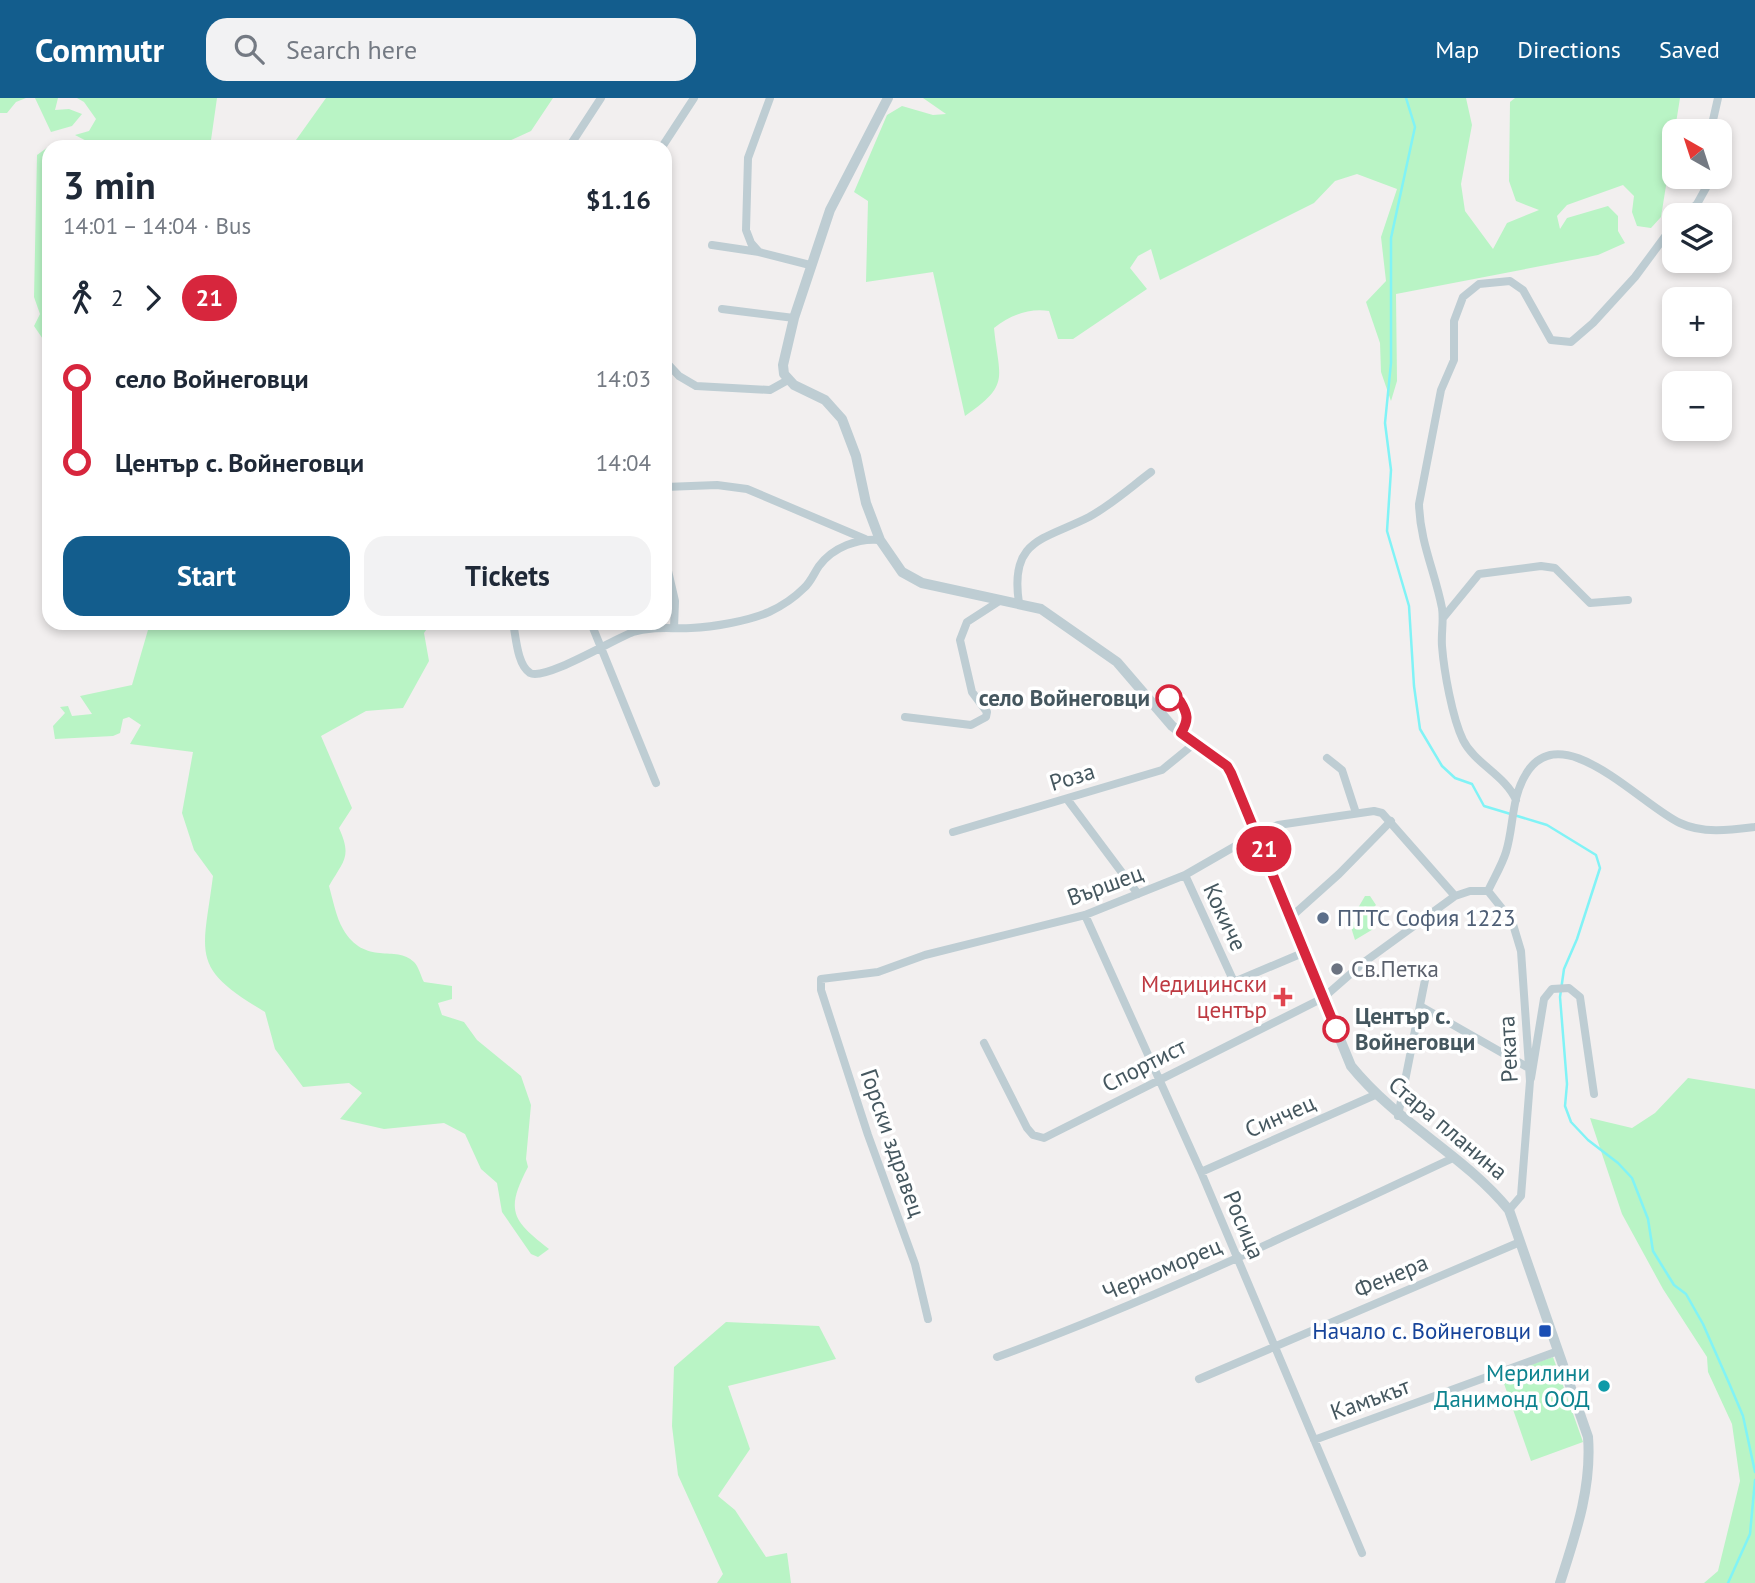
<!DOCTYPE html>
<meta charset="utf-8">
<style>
:root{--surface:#fff;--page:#f2f2f3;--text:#1f2937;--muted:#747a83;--accent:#135d8d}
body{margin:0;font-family:"PT Sans",sans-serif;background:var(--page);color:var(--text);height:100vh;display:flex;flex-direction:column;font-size:26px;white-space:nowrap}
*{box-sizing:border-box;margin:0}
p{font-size:23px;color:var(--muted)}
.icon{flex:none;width:38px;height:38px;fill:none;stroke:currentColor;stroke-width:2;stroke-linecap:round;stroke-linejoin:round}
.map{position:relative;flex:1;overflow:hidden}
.panel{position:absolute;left:42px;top:42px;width:630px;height:490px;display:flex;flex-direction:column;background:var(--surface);border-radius:21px;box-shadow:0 4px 10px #0003}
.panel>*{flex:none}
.badge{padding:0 14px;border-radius:23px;font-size:24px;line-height:46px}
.needle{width:46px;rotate:321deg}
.fabs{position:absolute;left:1662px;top:21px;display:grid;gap:14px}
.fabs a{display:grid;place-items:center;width:70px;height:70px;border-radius:14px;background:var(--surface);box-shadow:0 4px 10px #0003;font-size:35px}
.map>.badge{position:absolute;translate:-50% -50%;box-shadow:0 0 0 4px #fff}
.legs{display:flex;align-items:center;gap:10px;height:77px;padding:0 21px;font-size:23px}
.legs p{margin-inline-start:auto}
.head{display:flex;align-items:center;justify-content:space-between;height:119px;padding:0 21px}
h1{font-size:38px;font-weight:600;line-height:52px}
.action{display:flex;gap:14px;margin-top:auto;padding:14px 21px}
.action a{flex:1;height:80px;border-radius:21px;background:var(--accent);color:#fff;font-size:28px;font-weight:600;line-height:80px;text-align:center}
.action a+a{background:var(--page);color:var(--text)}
ul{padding:0 21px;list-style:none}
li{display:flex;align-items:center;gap:24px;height:84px;font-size:26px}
li i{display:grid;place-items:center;width:10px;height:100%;margin:0 9px;background:currentColor}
li i::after{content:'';width:18px;height:18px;margin:-9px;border:5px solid;border-radius:50%;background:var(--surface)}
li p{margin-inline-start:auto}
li:first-child i{background:linear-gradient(#0000 50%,currentColor 0)}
li:last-child i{background:linear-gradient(currentColor 50%,#0000 0)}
header{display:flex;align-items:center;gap:42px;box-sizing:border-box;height:98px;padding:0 35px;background:var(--accent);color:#fff}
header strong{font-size:33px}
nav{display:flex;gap:38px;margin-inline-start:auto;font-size:24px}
.search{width:490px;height:63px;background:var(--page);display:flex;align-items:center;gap:18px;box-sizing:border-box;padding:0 24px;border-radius:21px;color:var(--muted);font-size:26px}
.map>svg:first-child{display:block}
.green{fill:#b9f4c5}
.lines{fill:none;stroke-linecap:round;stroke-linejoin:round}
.stream{stroke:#81f3f6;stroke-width:2.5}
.minor{stroke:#becdd3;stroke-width:8}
.tertiary{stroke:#becdd3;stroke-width:10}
.line-1-casing{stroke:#fff;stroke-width:16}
.line-1{stroke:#d7263d;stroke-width:10}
.stop-1-dot{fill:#fff;stroke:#d7263d;stroke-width:3.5}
.service-dot{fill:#5c6f8a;stroke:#fff;stroke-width:2.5}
.worship-dot{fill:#6b7280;stroke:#fff;stroke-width:2.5}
.health-dot{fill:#e0444e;stroke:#fff;stroke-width:2.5}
.transit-dot{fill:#1a4fb4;stroke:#fff;stroke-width:2.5}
.culture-dot{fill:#0f9aa8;stroke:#fff;stroke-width:2.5}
.labels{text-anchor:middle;stroke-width:7;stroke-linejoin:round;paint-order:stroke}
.stop-label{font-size:23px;font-weight:bold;fill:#45575f;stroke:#fff;text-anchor:end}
.street-label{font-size:23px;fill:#45575f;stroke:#fff}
.service-label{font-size:23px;fill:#4e5e75;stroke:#fff;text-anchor:start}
.worship-label{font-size:23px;fill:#5b616d;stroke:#fff;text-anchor:start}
.health-label{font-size:23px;fill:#be3a42;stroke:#fff;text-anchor:end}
.transit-label{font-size:23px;fill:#164399;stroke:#fff;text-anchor:end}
.culture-label{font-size:23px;fill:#0d838f;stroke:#fff;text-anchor:end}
</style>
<header>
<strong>Commutr</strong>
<div class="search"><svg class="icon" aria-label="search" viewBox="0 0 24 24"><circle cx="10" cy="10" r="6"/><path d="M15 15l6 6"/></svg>Search here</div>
<nav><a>Map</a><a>Directions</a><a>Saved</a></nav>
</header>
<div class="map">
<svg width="1755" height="1485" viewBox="0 0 1755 1485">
<rect width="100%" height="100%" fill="#f2efef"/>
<path class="green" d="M0 0H26L16 4 7 15H0Z
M35 0H58L55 12 69 11 82 16 72 28 51 34Z
M77 0H217L211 42 233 49H98L75 37 89 33 96 21 84 4Z
M326 0H553L531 33 505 45 503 49H291Z
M923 0H1466L1472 27 1461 86 1465 113 1493 151 1507 125 1539 112 1516 103 1509 83 1510 4 1515 0H1680L1661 119 1651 130 1637 128 1632 114 1634 98 1623 87 1567 107 1557 118 1560 131 1567 120 1608 108 1618 118V133L1625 145 1598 157 1396 196 1397 283 1391 303 1381 274 1380 245 1366 204 1386 183 1381 139 1397 91 1357 76 1335 83 1314 105 1160 182 1151 151 1138 158 1130 170 1147 191 1073 241H1058L1049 213C1029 210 1010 217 994 230 999 281 1011 286 965 318L933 174 866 184 868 103 854 94 887 17 902 8 933 17 946 16Z
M55 44 60 49H49V250L34 228 40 216 34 199 37 57Z
M150 525H351L359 532 366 525H431L424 535 429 563 403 610 366 613 321 638 352 710 339 730C352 759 344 762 329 788 333 802 336 819 343 831 365 869 396 846 414 864 419 869 421 879 424 884L452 888V901L438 905 442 917 464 924 477 942 521 978 531 1007 526 1061 528 1069C505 1113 512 1122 549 1151L538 1159 531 1156 502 1114 497 1085 481 1071 465 1036 444 1025 384 1031 340 1021 362 995 349 985 303 989 275 951 265 914C189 869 203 857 213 778L194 752 182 715 193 654 130 646 141 627 129 619 123 621 120 635 113 638 55 641 53 628 65 615 60 609 68 608 72 618 92 616 80 598 132 587Z
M1365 798H1370L1376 807 1367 816 1375 830 1355 842 1350 826 1362 819 1358 810Z
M1688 980 1755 991V1485H1704L1718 1473 1740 1383 1732 1326 1708 1274 1707 1259 1663 1191 1622 1116 1590 1020 1632 1030 1655 1015Z
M726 1224 819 1228 836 1261 728 1288 750 1351 718 1398 735 1412 766 1459 787 1455 791 1485H717L723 1476 678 1377 672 1328 674 1269Z
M1553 1259 1583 1344 1531 1363 1501 1277Z"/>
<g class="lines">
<path class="stream" d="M1406 0 1415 29 1391 140V265L1385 325 1391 372 1387 433 1409 508 1414 588 1420 631 1442 668 1455 680 1472 686 1484 708 1547 727 1596 757 1600 770 1577 841 1564 871 1560 899 1567 986 1565 1008 1571 1024 1588 1042 1618 1065 1632 1080 1648 1121 1653 1153 1674 1187 1686 1196 1703 1226 1729 1285 1743 1318 1755 1374
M1728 1485 1750 1436 1755 1382"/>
<path class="minor" d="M770 0 748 60 746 132 751 145 759 154 810 167
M1718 33 1713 22 1718 0
M1720 42V52
M569 49 601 0
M662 49 694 0
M1685 117 1697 106 1712 79
M712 147 759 154
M722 211 794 220
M665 263 679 278 696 288 770 292 788 282
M665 389 717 387 747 391 865 441
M665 460 675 503 674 530
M1019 505C1009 441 1044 442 1089 419 1111 407 1131 389 1151 374
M1443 520 1479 476 1541 468 1555 470 1590 505 1628 502
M513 525C516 538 517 567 530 575 545 583 614 541 633 534 652 528 671 531 691 530 714 529 748 523 769 514 782 508 794 500 804 490 811 484 814 475 819 468 833 449 858 440 880 442
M591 525 656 685
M905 619 971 627 986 619 987 614 972 594 960 542 967 524 1001 502
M1327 660 1342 672 1356 715
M1067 701 1138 796
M1516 702C1505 677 1475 666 1463 642 1452 619 1444 573 1442 548 1441 535 1444 523 1442 510 1435 474 1420 444 1419 406L1441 292 1454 262V223L1463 199 1479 186 1510 183 1523 192 1551 242 1571 244 1593 225 1635 179 1675 125
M953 734 1162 672 1195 645
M1185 777 1234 884 1305 854
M1488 793C1494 780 1502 767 1506 754 1514 728 1511 700 1526 676 1561 617 1641 707 1680 725 1703 736 1731 732 1755 729
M1488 793 1512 823 1521 853 1530 983 1521 1098 1509 1112
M1085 817 1201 1074 1362 1455
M1291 819 1339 776 1391 723
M1420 908 1527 969
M984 945 1027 1030 1033 1037 1044 1040 1323 900 1363 865 1455 798 1470 793H1488
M1531 980 1544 901 1552 891 1569 890 1580 899 1594 996
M1398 1018 1426 877
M1201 1074 1375 997
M928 1221 915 1166 868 1037 821 892V881L878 874 925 857 1085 817 1185 777 1258 735 1278 727 1374 713 1382 715 1455 798
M997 1259C1153 1202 1303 1130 1453 1060
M1199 1281 1520 1144
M1314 1342 1558 1253"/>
<path class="tertiary" d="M888 0 830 112 794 220 783 267 784 276 794 287 825 302 842 321 856 358 866 405 880 442 902 474 922 485 1041 511 1117 564 1172 628 1227 668 1231 675 1351 968C1398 1026 1463 1056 1509 1112L1588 1339C1592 1390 1575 1438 1560 1485"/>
</g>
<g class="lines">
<g class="line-1-casing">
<path id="line-1" d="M1169 600 1180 603C1188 616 1189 622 1181 635L1227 668 1231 675 1336 931"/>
</g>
<use href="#line-1" class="line-1"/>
</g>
<g class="stop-1-dot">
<circle cx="1169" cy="600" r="12"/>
<circle cx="1336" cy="931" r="12"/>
</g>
<circle class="service-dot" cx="1323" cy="820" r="7"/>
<circle class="worship-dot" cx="1337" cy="871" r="7"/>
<path class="health-dot" d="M1279.5 888.5h7v7h7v7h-7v7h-7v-7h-7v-7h7z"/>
<rect class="transit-dot" x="1538" y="1226" width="14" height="14" rx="3.5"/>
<circle class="culture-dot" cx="1604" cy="1288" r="7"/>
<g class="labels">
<g class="stop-label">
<text x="1150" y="608">село Войнеговци</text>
<text x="1355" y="926" text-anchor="start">Център с.<tspan x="1355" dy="26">Войнеговци</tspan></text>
</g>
<g class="street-label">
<text transform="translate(1072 679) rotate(-17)" y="8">Роза</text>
<text transform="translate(1105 787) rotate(-20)" y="8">Вършец</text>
<text transform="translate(1225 819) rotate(65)" y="8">Кокиче</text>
<text transform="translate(1508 951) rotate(-93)" y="8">Реката</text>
<text transform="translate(1144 967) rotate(-27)" y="8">Спортист</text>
<text transform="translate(1280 1018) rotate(-24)" y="8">Синчец</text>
<text transform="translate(1448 1030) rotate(40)" y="8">Стара планина</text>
<text transform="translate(893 1045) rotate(71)" y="8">Горски здравец</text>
<text transform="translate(1244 1127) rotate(67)" y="8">Росица</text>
<text transform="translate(1162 1171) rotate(-23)" y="8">Черноморец</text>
<text transform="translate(1391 1178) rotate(-23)" y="8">Фенера</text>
<text transform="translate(1370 1301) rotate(-20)" y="8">Камъкът</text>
</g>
<g class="service-label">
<text x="1337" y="828">ПТТС София 1223</text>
</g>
<g class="worship-label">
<text x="1351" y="879">Св.Петка</text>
</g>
<g class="health-label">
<text x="1267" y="894">Медицински<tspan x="1267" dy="26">център</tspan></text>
</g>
<g class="transit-label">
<text x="1531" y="1241">Начало с. Войнеговци</text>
</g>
<g class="culture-label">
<text x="1590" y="1283">Мерилини<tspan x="1590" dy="26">Данимонд ООД</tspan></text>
</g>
</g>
</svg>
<div class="fabs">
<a><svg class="needle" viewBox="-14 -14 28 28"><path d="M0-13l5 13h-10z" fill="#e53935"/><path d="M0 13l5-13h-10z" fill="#747a83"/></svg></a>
<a><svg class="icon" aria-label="layers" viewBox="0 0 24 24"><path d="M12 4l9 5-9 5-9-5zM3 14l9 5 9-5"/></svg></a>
<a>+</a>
<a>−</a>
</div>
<b class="badge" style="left:1264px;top:751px;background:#d7263d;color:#fff">21</b>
<section class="panel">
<div class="head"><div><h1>3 min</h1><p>14:01 – 14:04 · Bus</p></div><b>$1.16</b></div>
<div class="legs"><svg class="icon" aria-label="walk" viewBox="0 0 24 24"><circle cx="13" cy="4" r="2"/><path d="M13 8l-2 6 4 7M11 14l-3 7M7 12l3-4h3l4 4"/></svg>2<svg class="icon" aria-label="forward" viewBox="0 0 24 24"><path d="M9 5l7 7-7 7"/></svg><b class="badge" style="background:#d7263d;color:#fff">21</b></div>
<ul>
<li><i style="color:#d7263d"></i><b>село Войнеговци</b><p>14:03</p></li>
<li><i style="color:#d7263d"></i><b>Център с. Войнеговци</b><p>14:04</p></li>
</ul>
<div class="action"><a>Start</a><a>Tickets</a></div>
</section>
</div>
